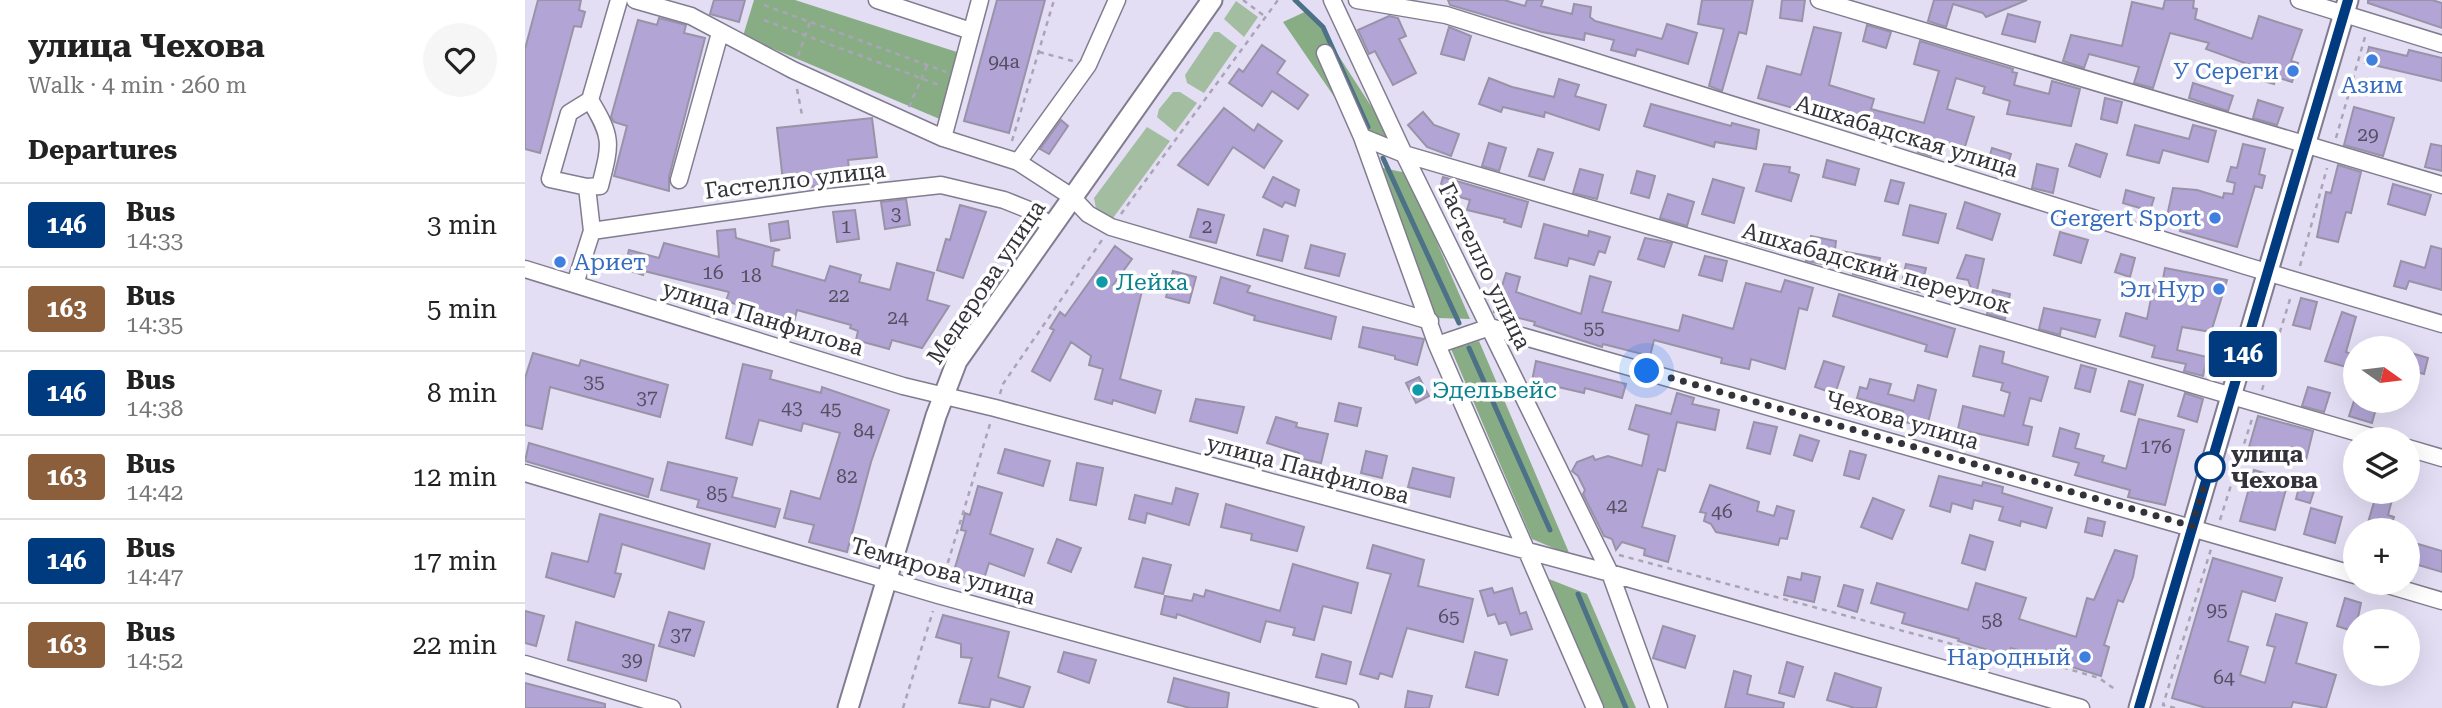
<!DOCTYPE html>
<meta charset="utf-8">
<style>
:root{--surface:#fff;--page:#f6f6f6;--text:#222;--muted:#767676;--line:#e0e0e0}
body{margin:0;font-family:"Roboto Serif",serif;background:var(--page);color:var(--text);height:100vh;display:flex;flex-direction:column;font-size:26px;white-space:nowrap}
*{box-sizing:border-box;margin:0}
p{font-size:23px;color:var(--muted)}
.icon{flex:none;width:38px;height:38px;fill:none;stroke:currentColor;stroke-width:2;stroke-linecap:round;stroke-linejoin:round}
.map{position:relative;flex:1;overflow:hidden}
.drawer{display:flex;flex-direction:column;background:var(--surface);width:525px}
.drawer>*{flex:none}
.badge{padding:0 14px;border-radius:5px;font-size:24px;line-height:46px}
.needle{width:46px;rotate:104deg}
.controls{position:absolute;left:1818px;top:336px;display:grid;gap:14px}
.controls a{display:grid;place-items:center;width:77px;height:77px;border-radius:50%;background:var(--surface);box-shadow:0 7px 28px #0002;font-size:35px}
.you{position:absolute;width:35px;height:35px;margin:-18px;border:5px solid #fff;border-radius:50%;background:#1a73e8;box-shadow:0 0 0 10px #1a73e833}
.map>.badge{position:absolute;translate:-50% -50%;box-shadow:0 0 0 4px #fff}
h2{padding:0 28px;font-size:26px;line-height:63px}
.round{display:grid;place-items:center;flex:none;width:74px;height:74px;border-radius:37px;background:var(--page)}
.headline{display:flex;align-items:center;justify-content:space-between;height:119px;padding:0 28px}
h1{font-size:33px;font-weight:700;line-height:52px}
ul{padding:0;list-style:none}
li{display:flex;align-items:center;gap:21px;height:84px;padding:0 28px;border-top:2px solid var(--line)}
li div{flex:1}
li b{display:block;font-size:26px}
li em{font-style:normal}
li .badge{min-width:77px;font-weight:700;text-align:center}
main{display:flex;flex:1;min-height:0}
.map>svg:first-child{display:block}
.green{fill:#a3bda0}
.forest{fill:#88ad85}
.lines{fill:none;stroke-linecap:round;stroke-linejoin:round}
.stream{stroke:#4d7187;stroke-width:5}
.building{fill:#b2a5d6;stroke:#9893a7;stroke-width:2}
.minor-casing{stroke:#817c8f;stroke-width:19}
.major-casing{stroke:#817c8f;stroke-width:23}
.path{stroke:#a9a5b6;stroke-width:2.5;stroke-dasharray:5 5;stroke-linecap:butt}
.minor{stroke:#fff;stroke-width:16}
.major{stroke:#fff;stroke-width:19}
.line-casing{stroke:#fff;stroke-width:16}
.line{stroke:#003b80;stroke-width:10}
.walk{stroke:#34323a;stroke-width:7;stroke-dasharray:0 12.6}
.shop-dot{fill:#3f7fe0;stroke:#fff;stroke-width:2.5}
.culture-dot{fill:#0f9aa8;stroke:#fff;stroke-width:2.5}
.stop-dot{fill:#fff;stroke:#003b80;stroke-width:3.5}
.labels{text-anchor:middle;stroke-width:7;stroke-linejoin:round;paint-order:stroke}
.number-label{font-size:19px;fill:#544f61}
.shop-label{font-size:23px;fill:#366cbe;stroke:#fff;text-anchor:end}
.street-label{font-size:23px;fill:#34323a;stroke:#fff}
.culture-label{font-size:23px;fill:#0d838f;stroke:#fff;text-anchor:start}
.stop-label{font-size:23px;font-weight:bold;fill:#34323a;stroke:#fff;text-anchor:start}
</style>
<main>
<section class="drawer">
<div class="headline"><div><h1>улица Чехова</h1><p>Walk · 4 min · 260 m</p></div><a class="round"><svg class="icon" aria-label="heart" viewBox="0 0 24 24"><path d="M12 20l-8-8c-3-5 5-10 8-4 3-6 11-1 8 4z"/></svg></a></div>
<h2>Departures</h2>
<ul>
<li><span class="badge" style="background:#003b80;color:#fff">146</span><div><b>Bus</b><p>14:33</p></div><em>3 min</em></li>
<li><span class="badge" style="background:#8b5e3c;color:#fff">163</span><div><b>Bus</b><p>14:35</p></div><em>5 min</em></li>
<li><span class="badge" style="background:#003b80;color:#fff">146</span><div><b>Bus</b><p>14:38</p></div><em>8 min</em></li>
<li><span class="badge" style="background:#8b5e3c;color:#fff">163</span><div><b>Bus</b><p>14:42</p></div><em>12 min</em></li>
<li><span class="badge" style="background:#003b80;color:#fff">146</span><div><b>Bus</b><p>14:47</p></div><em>17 min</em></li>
<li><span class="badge" style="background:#8b5e3c;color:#fff">163</span><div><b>Bus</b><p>14:52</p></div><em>22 min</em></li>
</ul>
</section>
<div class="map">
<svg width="1917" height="708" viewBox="0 0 1917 708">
<rect width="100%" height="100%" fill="#e3def4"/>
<path class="green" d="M711 1 733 17 719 37 699 19Z
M689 32H694L712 46 679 93 662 83 660 75Z
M648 92H655L672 103 650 132 632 117 634 109Z
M622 127 645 141 588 218 571 209 569 198Z"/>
<path class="forest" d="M229 0H270L435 53 417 120 218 36Z
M784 10 868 140 832 130 758 22Z
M848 166 882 173 945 319 912 318Z
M954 341 1045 555 1007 539 926 349Z
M1024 579 1062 594 1111 708H1079Z"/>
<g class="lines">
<path class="stream" d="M770 0 798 27 843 127
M858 158 934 323
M944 348 1025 530
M1053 594 1101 708"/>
</g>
<path class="building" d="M13 0H56L54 10 60 12 56 27 49 26 15 153 0 149V49Z
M189 0H220L214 22 185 14Z
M472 0H520L484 133 439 121Z
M923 0H979L1000 6 1002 0H1018L1016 6 1047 14 1049 4 1066 7 1065 17 1070 21 1137 39 1142 24 1172 33 1163 64 1112 49 1110 56 1086 50 1089 40 1060 33 1059 40 1017 32 925 5Z
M1177 0H1228L1221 34 1214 32 1197 91 1184 86 1199 29 1173 24Z
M1257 0H1280L1277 21 1255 18Z
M1409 0H1502L1461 17 1458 13 1428 4 1421 27 1403 21Z
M1640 0H1669L1668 8 1672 9 1670 19 1727 39 1734 16 1777 30 1766 61 1773 63 1767 82 1751 77 1749 84 1727 78 1731 67 1681 49 1684 43 1645 33 1628 88 1609 83 1614 67 1564 54 1559 68 1538 61 1546 35 1597 46 1607 2 1638 9Z
M1843 0H1907L1917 3V28L1843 3Z
M1483 14 1515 22 1510 42 1477 34Z
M864 16 873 18 881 36 874 39 891 73 868 85 850 51 844 54 833 30Z
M134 18 161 25 159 33 180 38 144 177V191L89 176 102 126 89 122 86 117 113 20 132 25Z
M1342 25 1366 32 1361 48 1338 41Z
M924 27 946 36 939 60 916 54Z
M1289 27 1316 33 1304 85 1349 99 1346 109 1399 123 1414 71 1389 64 1395 41 1488 69 1487 72 1492 73 1489 85 1524 94 1527 81 1555 89 1546 126 1482 114 1485 101 1458 93 1460 87 1431 78 1422 109 1449 117 1439 150 1411 141 1406 156 1393 152 1395 144 1233 98 1242 66 1276 75Z
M737 45 760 61 752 73 783 95 773 109 747 91 737 106 704 83 714 69 718 72Z
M1844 47 1882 56 1884 50 1917 58V81L1840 63Z
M964 78 987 87 1029 97 1034 79 1054 85 1050 96 1081 105 1074 130 1020 112 1019 117 978 107 976 112 954 104Z
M1668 83 1708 96 1703 111 1664 98Z
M1580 98 1597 102 1592 123 1576 119Z
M1733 100 1758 108 1752 125 1728 118Z
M1126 104 1206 126 1207 123 1234 130 1231 149 1190 142 1189 147 1119 126Z
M1829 107 1869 118 1858 156 1819 145Z
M699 108 729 131 733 124 757 141 739 168 708 147 683 185 653 165Z
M898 112 909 125 934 134 926 156 902 147 883 125Z
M347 118 352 157 323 160 325 182 259 190 252 128Z
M536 120 543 126 524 154 515 149Z
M1610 125 1664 139 1668 125 1691 131 1683 162 1638 150 1634 163 1602 155Z
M964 143 981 148 974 171 957 166Z
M1551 144 1582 154 1575 177 1544 166Z
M1718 144 1740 149 1734 174 1740 176 1737 188 1730 186 1712 247 1655 231 1658 222 1641 221 1648 188 1672 190 1698 198 1699 193 1708 194 1710 183 1702 181 1706 167 1712 168Z
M1906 144 1917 146V171L1900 167Z
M1467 148 1486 154 1479 176 1452 168 1457 153 1465 155Z
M1013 149 1028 153 1019 180 1004 176Z
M1302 160 1334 169 1330 185 1298 177Z
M1239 164 1265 167 1264 172 1274 175 1266 201 1231 191Z
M1512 164 1533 169 1528 193 1507 188Z
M1813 165 1836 172 1826 213 1821 212 1813 242 1792 237 1801 192 1806 193Z
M1055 169 1078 175 1072 199 1048 193Z
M1112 171 1130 176 1124 198 1106 193Z
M748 177 774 190 770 206 760 202 757 207 738 197Z
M918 177 1003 202 996 227 979 222 980 219 942 210 945 200 914 191Z
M1188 179 1219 188 1209 223 1177 214Z
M1366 180 1379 183 1373 204 1360 201Z
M1868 184 1906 195 1900 215 1863 204Z
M1601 190 1629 198 1625 211 1598 203Z
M1143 194 1169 202 1162 226 1135 218Z
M381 199 385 225 360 229 356 202Z
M1440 202 1475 214 1467 240 1432 228Z
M435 205 461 212 438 278 412 270 421 239 425 240Z
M1385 205 1421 214 1413 243 1378 235Z
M673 209 699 215 691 243 665 237Z
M330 210 334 239 312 242 308 212Z
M263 221 265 238 246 241 244 224Z
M1019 224 1063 236 1064 231 1085 237 1080 253 1074 251 1069 265 1044 258 1042 266 1010 258Z
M1225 227 1254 236 1250 250 1221 242Z
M210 229 211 238 255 250 249 251 247 266 300 281 305 266 336 275 334 282 365 290 372 263 409 273 402 300 424 306 397 348 367 340 364 349 331 340 333 331 325 328 326 325 272 310 269 322 201 301 204 292 119 271 118 275 99 269 104 250 134 258 139 243 194 257 192 231Z
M739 229 763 236 757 261 732 255Z
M1535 232 1563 240 1556 263 1529 255Z
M1286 236 1311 241 1310 250 1355 258 1351 280 1328 274 1329 270 1281 261Z
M1120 238 1147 243 1139 267 1113 259Z
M786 245 820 254 814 276 780 268Z
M590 246 607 259 588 285 617 291 595 379 636 391 630 413 588 400 587 404 570 399 578 369 564 365 566 356 546 342 525 381 507 371 529 330 525 328 535 312 540 316Z
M1906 246 1917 249V290L1884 281 1881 289 1869 286 1876 261 1900 268Z
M1596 254 1610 258 1605 277 1590 272Z
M1441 255 1459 259 1450 299 1443 280 1432 278Z
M1180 256 1202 261 1197 281 1174 275Z
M1381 264 1401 268 1395 292 1376 287Z
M1640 268 1702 280 1686 332 1657 327 1652 350 1682 357 1678 376 1659 371 1661 364 1627 357 1630 346 1595 336 1601 313 1622 319 1629 283 1637 285Z
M648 271 671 277 664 303 641 297Z
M981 273 995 277 991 292 1056 314 1065 276 1086 282 1077 312 1154 331 1158 315 1208 329 1221 283 1256 292 1260 280 1288 288 1282 310 1274 308 1260 369 1226 359 1224 369 1196 363 1197 358 1129 340 1125 356 1078 344 1077 347 1009 325 1010 322 969 312Z
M696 277 725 286 722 292 811 317 806 339 729 320 730 316 689 303Z
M1468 290 1485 294 1480 319 1462 314Z
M1314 294 1430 329 1422 357 1400 351 1402 345 1308 316Z
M1776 298 1792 302 1785 329 1768 325Z
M1519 308 1575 320 1570 337 1536 328 1535 335 1514 329Z
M1817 312 1831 317 1821 352 1829 355 1825 368 1800 361Z
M838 327 899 339 892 365 870 359V356L834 347Z
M1455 346 1479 352 1477 363 1523 377 1516 401 1505 398 1498 425 1507 427 1503 445 1433 429 1438 406 1479 416 1485 393 1476 390 1478 383 1448 376Z
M1883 352 1903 358 1899 374 1883 370Z
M8 353 54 366 56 360 143 385 135 417 25 387 17 429 0 425V378Z
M1011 361 1101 384 1097 398 1060 388 1059 393 1007 381Z
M1299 361 1319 367 1310 394 1290 387Z
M218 364 247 371 245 379 296 393 297 387 364 410 346 462 322 552 284 542 289 525 259 518 266 491 295 499 315 433 278 423 276 431 234 420 227 445 201 438Z
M1556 365 1571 369 1565 392 1550 388Z
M894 377 904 396 891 403 881 383Z
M1345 379 1366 384 1363 394 1389 401 1393 385 1411 390 1402 427 1376 421 1378 411 1332 398 1335 387 1342 389Z
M1604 381 1618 385 1610 415 1596 411Z
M1783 387 1805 393 1799 412 1777 406Z
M1152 393 1169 398 1167 404 1194 410 1190 430 1152 422 1140 471 1133 469 1117 527 1150 536 1143 562 1119 555 1120 549 1097 542 1091 550 1087 539 1079 536 1058 494 1060 490 1053 476 1047 471 1052 462 1068 456 1070 460 1083 456 1117 466 1124 435 1104 429 1111 405 1146 414Z
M1660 393 1678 399 1672 422 1653 416Z
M671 399 719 407 712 433 665 421Z
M1829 401 1839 405 1841 401H1853L1847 423 1824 416Z
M814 403 836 408 832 426 810 421Z
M1733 416 1788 431 1781 460 1724 447Z
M751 417 772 423 771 427 803 434 796 463 773 458 774 453 742 443Z
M1614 419 1659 430 1640 505 1603 497 1605 490 1550 475 1554 463 1528 456 1535 428 1554 434 1550 448 1579 456 1577 462 1601 469Z
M1229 422 1252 427 1245 454 1222 448Z
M1275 435 1294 441 1287 461 1269 455Z
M4 443 128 479 123 497 0 461Z
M480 449 525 461 518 486 473 473Z
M841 451 862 456 857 478 836 473Z
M1325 451 1341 455 1334 479 1319 475Z
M143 462 212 478 207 497 255 509 250 527 172 507 174 500 136 490Z
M552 463 578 468 571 505 545 500Z
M888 468 929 478 925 497 883 487Z
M1729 470 1743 474 1742 479 1762 485 1750 530 1715 521Z
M1414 476 1457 486 1458 482 1478 487 1477 493 1527 508 1521 528 1496 521 1495 526 1474 520 1478 507 1449 500 1447 509 1427 503 1425 512 1405 506Z
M1775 483 1790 488 1785 503 1771 499Z
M1185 485 1234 502 1232 511 1249 516 1252 506 1269 511 1262 539 1255 538 1253 545 1191 532 1186 524 1179 521 1181 513 1175 512Z
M453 486 477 493 465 534 508 549 499 576 464 563 458 582 428 574 441 531 436 530 440 513 445 515Z
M651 488 673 494 664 525 622 513 620 523 604 519 610 495 647 504Z
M1852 492H1869L1863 515 1869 517 1865 530H1847L1842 526Z
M1348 498 1379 510 1367 539 1336 527Z
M701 504 779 527 772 551 726 540 727 534 696 527Z
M1786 508 1817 517 1810 543 1779 534Z
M75 514 185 544 179 569 97 544 90 573 96 574 89 597 21 577 27 553 63 562Z
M1563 518 1580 522 1577 536 1560 532Z
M1445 535 1468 542 1460 570 1437 563Z
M532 539 556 548 546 572 523 563Z
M1883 541 1917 551V572L1883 562Z
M848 545 899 560 893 586 948 599 938 642 882 628 867 677 855 673 853 679 835 674 866 574 842 568Z
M1590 550 1612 556 1608 577 1598 602 1593 600 1579 645 1584 647 1576 676 1486 648 1483 656 1433 641 1434 639 1377 623 1380 613 1346 603 1352 583 1443 610 1451 583 1501 598 1494 619 1551 637 1562 598 1569 600Z
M618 558 646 565 638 594 610 587Z
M1688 558 1757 578 1750 601 1717 591 1703 641 1723 647 1715 675 1740 683 1750 647 1742 645 1751 614 1782 623 1771 663 1811 675 1801 708 1768 702 1766 708H1681L1647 698Z
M768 564 833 583 826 613 798 606 789 640 768 635 770 628 741 621 735 642 652 614 651 618 636 614 640 596 667 601 669 594 679 597 681 590 755 611Z
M1277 573 1295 577 1289 602 1259 595 1263 577 1276 580Z
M1319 585 1338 590 1332 612 1313 606Z
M967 588 969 593 987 588 995 614 1001 612 1007 629 986 635 981 622 974 624 970 614 963 616 955 591Z
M1820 598 1836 603 1830 632 1812 626Z
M0 611 19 616 11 646 0 643Z
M144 612 179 622 169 656 134 646Z
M418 615 484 632 473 677 505 687 498 708 466 699 464 708 434 703 447 658 436 657V644L411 637Z
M51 622 129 645 121 681 43 660Z
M1138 626 1170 636 1160 668 1128 658Z
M539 652 571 660 564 683 533 672Z
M950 652 982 660 973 695 941 687Z
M797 654 826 662 821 684 791 677Z
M1262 662 1278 667 1269 697 1254 693Z
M1209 671 1226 676 1222 694 1259 703 1258 708H1200Z
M1310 673 1356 688 1351 708H1330L1302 700Z
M649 678 704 693 702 708H665L643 702Z
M0 683 80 704V708H0Z
M883 691 907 696 904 708H880Z"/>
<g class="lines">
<g class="minor-casing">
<path id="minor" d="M110 0 166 16 268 70 418 138 493 162 547 197 563 214 586 227 905 321
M352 0 446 31
M807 0 879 154 1085 573 1134 708
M832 0 921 15 1721 266 1917 324
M1294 0 1917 185
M1774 0 1917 44
M800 53 837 137 912 345 1070 708
M65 100C88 138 86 143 75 186L62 187 25 179 44 113 65 100 94 0
M837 137 879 154 1854 439
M418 138 455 0
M493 162 563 65 592 0
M154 180 195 33
M62 187 67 231
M0 269 378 386 470 408 1085 573 1556 708
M50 284 67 231 297 198 416 185 479 200 504 210 526 226
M912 345 965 327 1830 575
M1883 448 1917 458
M0 473 413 595 825 708
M1856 583 1917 601
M0 664 147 708"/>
</g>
<g class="major-casing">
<path id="major" d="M323 708 411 416 432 361 687 0
M1614 708 1823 0"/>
</g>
<path class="path" d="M718 0 738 15
M239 5 421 72
M239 20 417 86
M514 52 548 61
M273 56 285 22
M272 89 277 115
M384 107 402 66
M1811 138 1840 37
M487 141 529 0
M596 214 753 0
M1775 266 1802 168
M1737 390 1766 296
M475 394 478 384 577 240
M1695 520 1727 419
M1094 555 1483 659 1496 655 1574 678 1591 690
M417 582 465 424
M378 708 408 611
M1650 708 1638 705 1686 549"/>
<use href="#minor" class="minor"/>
<use href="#major" class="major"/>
</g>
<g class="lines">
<g class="line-casing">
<path id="line" d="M1614 708 1823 0"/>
</g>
<use href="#line" class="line"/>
<path class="walk" d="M1122 371 1667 526 1685 467"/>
</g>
<g class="shop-dot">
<circle cx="1847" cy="60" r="7"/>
<circle cx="1768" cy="71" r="7"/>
<circle cx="1690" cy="218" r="7"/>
<circle cx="35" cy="262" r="7"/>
<circle cx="1694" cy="289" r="7"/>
<circle cx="1560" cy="657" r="7"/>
</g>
<g class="culture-dot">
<circle cx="577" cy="282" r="7"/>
<circle cx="893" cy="390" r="7"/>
</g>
<circle class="stop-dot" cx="1685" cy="467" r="14"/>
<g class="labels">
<g class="number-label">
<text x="479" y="68">94а</text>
<text x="1843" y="141">29</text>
<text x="371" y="220">3</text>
<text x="321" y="233">1</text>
<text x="682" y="233">2</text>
<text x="188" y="279">16</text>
<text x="226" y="282">18</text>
<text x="314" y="302">22</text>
<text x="373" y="324">24</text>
<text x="1069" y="334">55</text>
<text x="69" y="388">35</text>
<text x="122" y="404">37</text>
<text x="267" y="414">43</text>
<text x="306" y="415">45</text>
<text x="339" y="437">84</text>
<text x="1631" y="453">176</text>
<text x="322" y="483">82</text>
<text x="192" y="500">85</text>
<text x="1092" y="512">42</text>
<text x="1197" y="518">46</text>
<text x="1692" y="616">95</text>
<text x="924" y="623">65</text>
<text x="1467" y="627">58</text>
<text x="156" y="641">37</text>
<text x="107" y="666">39</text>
<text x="1699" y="684">64</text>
</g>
<g class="shop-label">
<text x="1754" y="79">У Сереги</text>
<text x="1847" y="93" text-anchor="middle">Азим</text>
<text x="1676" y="226">Gergert Sport</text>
<text x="49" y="270" text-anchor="start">Ариет</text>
<text x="1680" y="297">Эл Нур</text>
<text x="1546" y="665">Народный</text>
</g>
<g class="street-label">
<text transform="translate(1382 136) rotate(17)" y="8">Ашхабадская улица</text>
<text transform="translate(270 180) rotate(-7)" y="8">Гастелло улица</text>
<text transform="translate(960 266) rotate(64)" y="8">Гастелло улица</text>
<text transform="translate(1352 268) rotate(16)" y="8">Ашхабадский переулок</text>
<text transform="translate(461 282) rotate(-56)" y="8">Медерова улица</text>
<text transform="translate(238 318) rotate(17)" y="8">улица Панфилова</text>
<text transform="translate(1377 420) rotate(16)" y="8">Чехова улица</text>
<text transform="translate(783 469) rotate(15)" y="8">улица Панфилова</text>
<text transform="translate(418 571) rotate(16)" y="8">Темирова улица</text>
</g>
<g class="culture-label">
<text x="591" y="290">Лейка</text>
<text x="907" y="398">Эдельвейс</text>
</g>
<g class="stop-label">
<text x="1706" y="462">улица<tspan x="1706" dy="26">Чехова</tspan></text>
</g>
</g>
</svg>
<div class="controls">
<a><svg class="needle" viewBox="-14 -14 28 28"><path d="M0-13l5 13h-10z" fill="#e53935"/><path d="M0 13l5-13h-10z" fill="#767676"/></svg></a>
<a><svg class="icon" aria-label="layers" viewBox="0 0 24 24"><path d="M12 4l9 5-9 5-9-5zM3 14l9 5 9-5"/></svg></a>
<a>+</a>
<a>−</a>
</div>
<div class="you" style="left:1122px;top:371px"></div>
<b class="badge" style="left:1718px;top:354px;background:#003b80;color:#fff">146</b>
</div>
</main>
